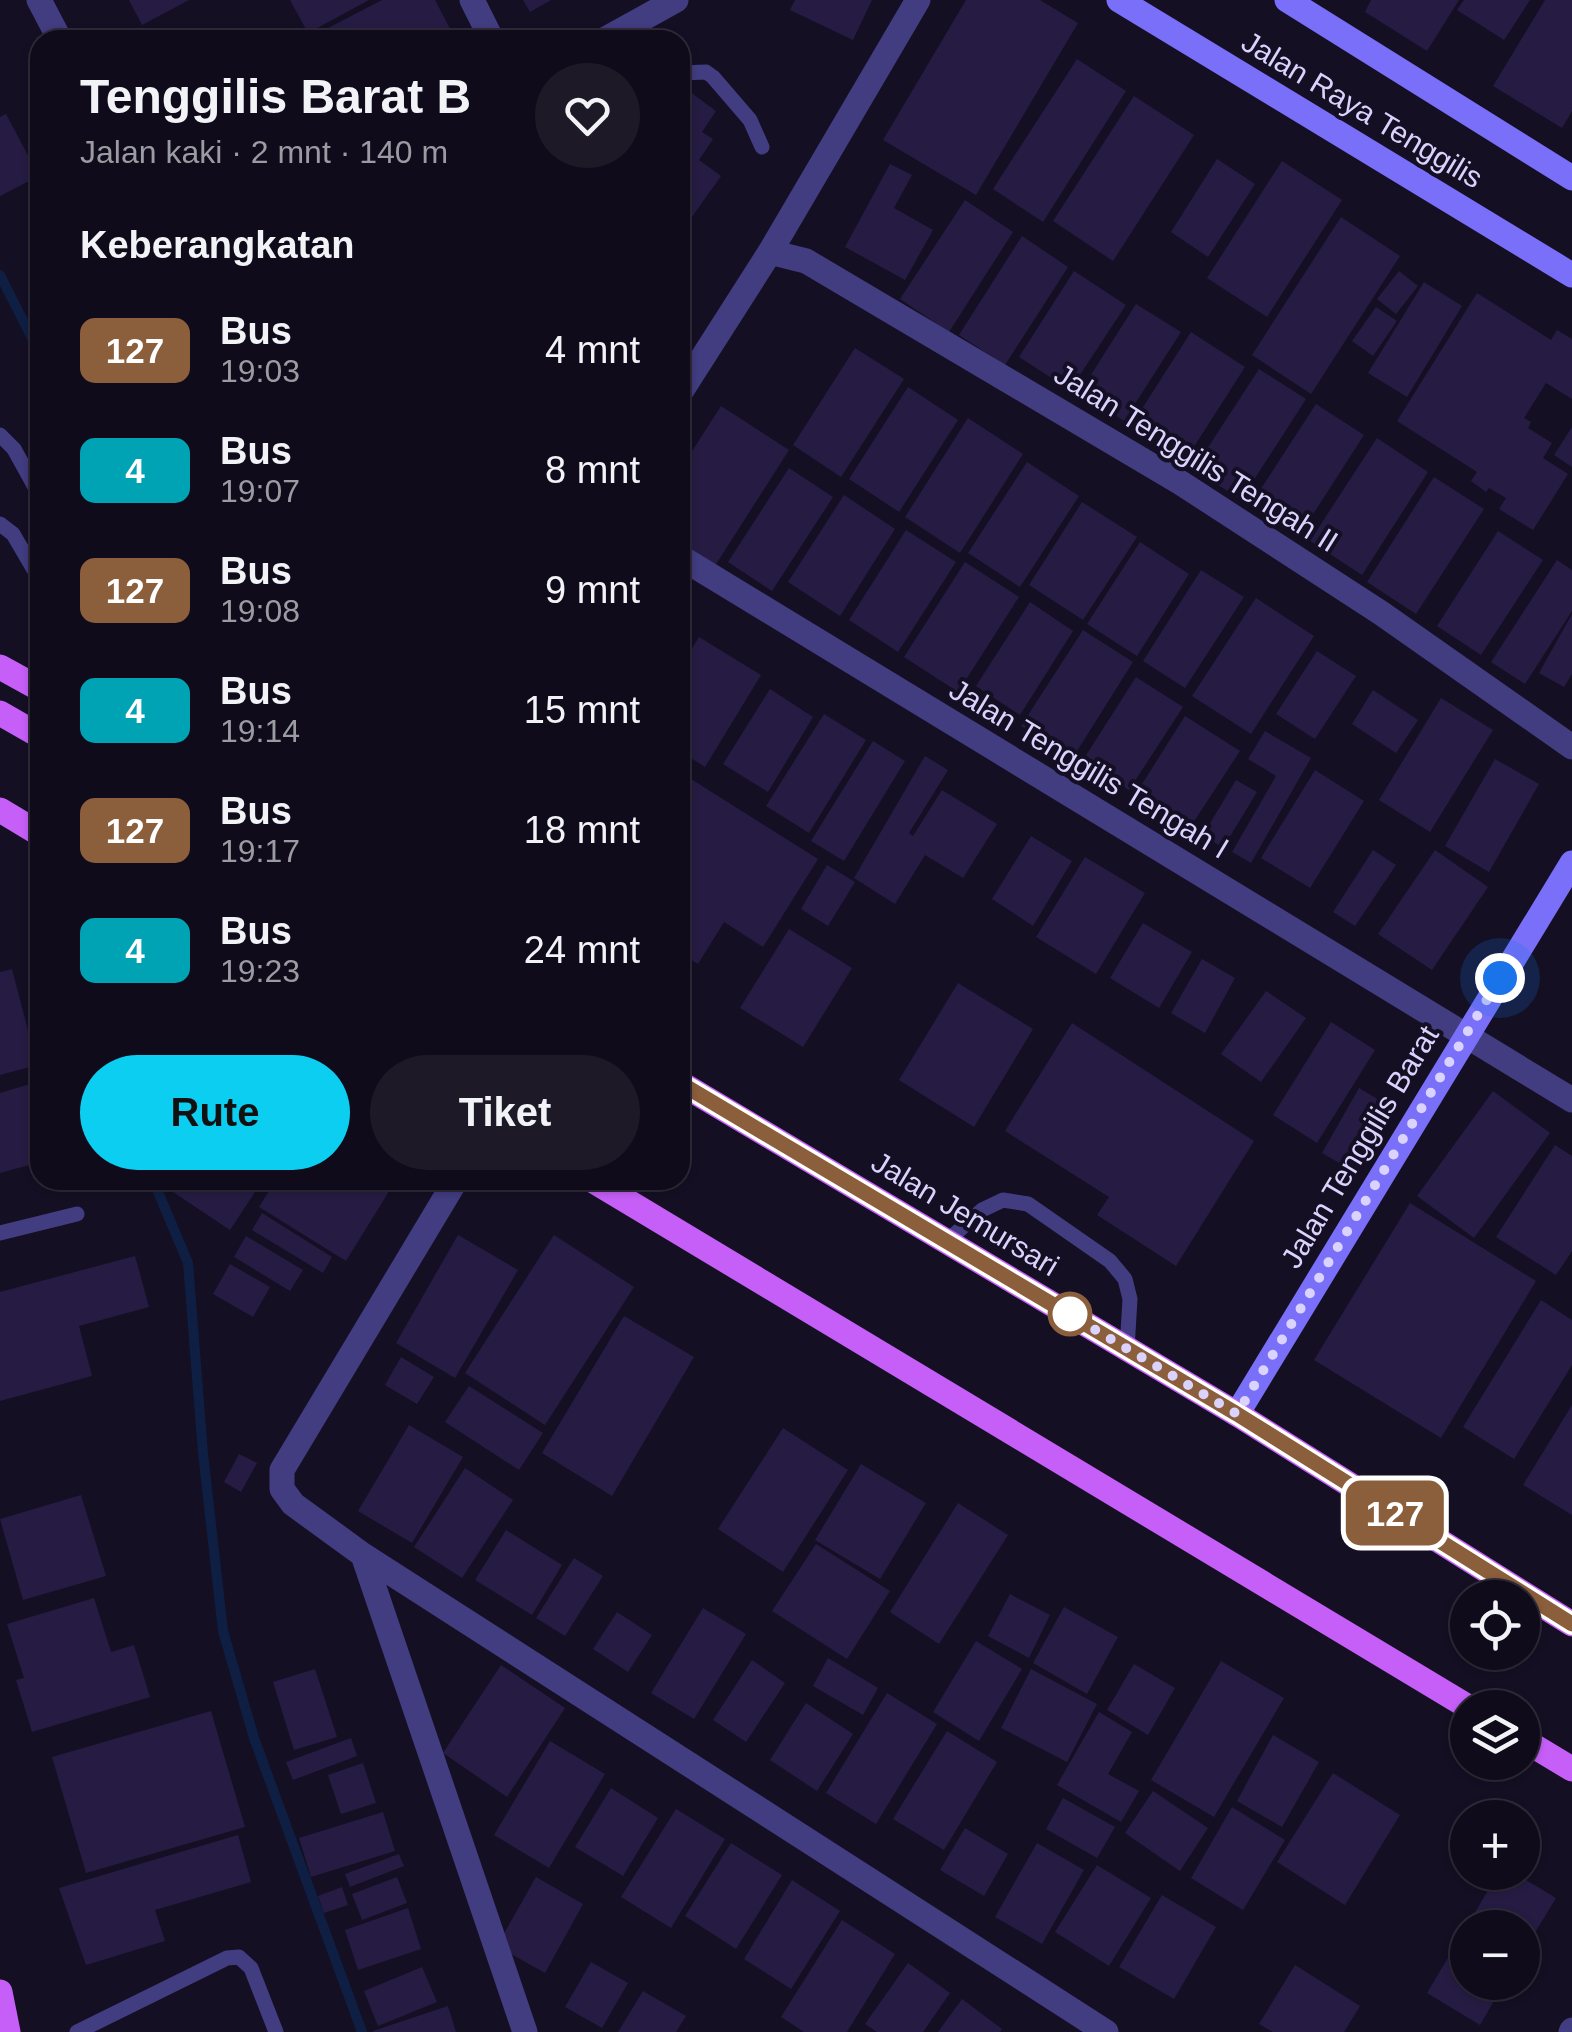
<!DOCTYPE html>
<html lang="id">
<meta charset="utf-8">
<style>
:root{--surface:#0f0b1a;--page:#1d1927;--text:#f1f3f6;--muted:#9b9ba2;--line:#2f2b39;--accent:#0bcef1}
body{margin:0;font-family:Arial,sans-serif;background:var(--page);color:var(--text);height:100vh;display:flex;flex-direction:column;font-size:38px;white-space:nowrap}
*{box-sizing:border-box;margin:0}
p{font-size:32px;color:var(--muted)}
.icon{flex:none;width:55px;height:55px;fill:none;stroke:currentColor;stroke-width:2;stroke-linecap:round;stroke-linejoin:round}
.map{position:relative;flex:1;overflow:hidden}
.sheet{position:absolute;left:30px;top:30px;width:660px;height:1160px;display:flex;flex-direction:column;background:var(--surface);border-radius:30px;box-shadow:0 2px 8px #0004,0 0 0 2px var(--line)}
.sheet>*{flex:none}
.badge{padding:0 20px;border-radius:15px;font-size:35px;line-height:65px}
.fabs{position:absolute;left:1450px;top:1580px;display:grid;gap:20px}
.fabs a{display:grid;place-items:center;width:90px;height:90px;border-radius:50%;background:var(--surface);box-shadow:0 2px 8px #0004,0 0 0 2px var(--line);font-size:50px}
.you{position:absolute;width:50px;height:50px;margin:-25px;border:8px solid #fff;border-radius:50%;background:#1a73e8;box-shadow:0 0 0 15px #1a73e833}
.map>.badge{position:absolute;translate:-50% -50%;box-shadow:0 0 0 5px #fff}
h2{padding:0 50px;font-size:38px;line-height:90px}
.round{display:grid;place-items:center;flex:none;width:105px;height:105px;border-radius:52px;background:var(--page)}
.head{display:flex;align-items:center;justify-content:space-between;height:170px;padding:0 50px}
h1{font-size:48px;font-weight:600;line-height:75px}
.cta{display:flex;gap:20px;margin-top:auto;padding:20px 50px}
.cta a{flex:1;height:115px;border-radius:60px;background:var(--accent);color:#111;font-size:40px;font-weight:600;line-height:115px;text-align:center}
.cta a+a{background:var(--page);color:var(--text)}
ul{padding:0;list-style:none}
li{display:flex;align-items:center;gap:30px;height:120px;padding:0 50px}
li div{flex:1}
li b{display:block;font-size:38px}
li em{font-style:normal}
li .badge{min-width:110px;font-weight:700;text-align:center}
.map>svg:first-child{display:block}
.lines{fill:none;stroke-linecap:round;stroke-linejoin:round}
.stream{stroke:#0e1f43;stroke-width:10}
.building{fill:#261c43}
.lane{stroke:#423c80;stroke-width:15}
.street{stroke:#423c80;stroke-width:25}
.secondary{stroke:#796ff8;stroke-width:25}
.primary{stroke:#c65ff8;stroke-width:25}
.line-casing{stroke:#fff;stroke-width:22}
.line{stroke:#8b5e3c;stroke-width:15}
.walk{stroke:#dad3fd;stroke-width:10;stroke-dasharray:0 18}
.stop-dot{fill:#fff;stroke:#8b5e3c;stroke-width:5}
.labels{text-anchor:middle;stroke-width:8;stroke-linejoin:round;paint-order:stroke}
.street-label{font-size:30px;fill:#dad3fd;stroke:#140f23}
</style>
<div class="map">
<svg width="1572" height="2032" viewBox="0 0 1572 2032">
<rect width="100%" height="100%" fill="#140f23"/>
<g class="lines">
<path class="stream" d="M0 275 40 354
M40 853 37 858 40 883
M153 1180 188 1263 203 1453 223 1631 254 1738 362 2032"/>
</g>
<path class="building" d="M129 0H189L142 25Z
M290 0H369L308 33Z
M382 0H435L456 40H305Z
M523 0H551L530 12Z
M795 0H872L853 40 790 10Z
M966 0H1040L1078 23 976 195 883 140Z
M1371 0H1459L1427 51 1365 12Z
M1464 0H1530L1504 40 1457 10Z
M1545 0H1572V111L1562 128 1493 86Z
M1077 59 1126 91 1043 222 993 189Z
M682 86 716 111 702 132 713 139 699 160 721 176 682 231Z
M1134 96 1194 135 1113 261 1053 221Z
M6 114 39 176 0 196V117Z
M1217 159 1255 184 1208 257 1171 232Z
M1282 161 1342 200 1267 317 1207 278Z
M890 164 912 175 894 208 933 230 905 280 845 247Z
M965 200 1013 232 949 332 900 299Z
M1341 217 1400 256 1311 394 1252 355Z
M1022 236 1068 267 1005 365 959 335Z
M1074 271 1126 305 1070 390 1019 357Z
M1399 271 1418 286 1396 314 1377 299Z
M1424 282 1462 306 1407 397 1368 373Z
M1477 293 1551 340 1557 330 1572 339V399L1546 383 1524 418 1531 422 1528 428 1552 443 1543 458 1568 474 1533 530 1499 509 1506 498 1489 488 1486 492 1471 481 1477 472 1397 421Z
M1136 304 1181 332 1124 421 1080 392Z
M1376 307 1397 321 1373 356 1352 341Z
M1191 332 1245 367 1183 464 1129 429Z
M855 348 904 379 841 477 793 445Z
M1259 369 1306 399 1241 500 1194 469Z
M908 387 958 420 899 512 849 479Z
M1316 404 1364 435 1299 536 1251 504Z
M721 406 789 450 713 569 680 547V470Z
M968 418 1023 454 960 553 905 517Z
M1572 427V467L1554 455Z
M1377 438 1428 472 1362 575 1310 541Z
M1027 462 1079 496 1020 587 968 553Z
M789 468 833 497 772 591 728 562Z
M1434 477 1484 509 1416 614 1367 582Z
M844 495 895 529 840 616 788 582Z
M1082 502 1137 537 1083 620 1029 585Z
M906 530 956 562 898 652 849 620Z
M1498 531 1543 560 1481 655 1437 626Z
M1140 542 1189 574 1137 656 1087 624Z
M1557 560 1572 570V611L1525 684 1491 662Z
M965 562 1019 597 958 692 904 657Z
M1201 570 1244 597 1185 688 1143 661Z
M1256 598 1314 636 1251 734 1192 696Z
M1030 602 1073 631 1020 715 976 686Z
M1572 614V674L1564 687 1539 673Z
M1083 630 1133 662 1072 759 1021 726Z
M699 637 761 675 705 767 680 751V668Z
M1317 651 1356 676 1315 739 1276 714Z
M1136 677 1183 707 1129 790 1083 760Z
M770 689 813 717 768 792 723 764Z
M1373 690 1418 720 1396 753 1352 724Z
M1441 698 1493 730 1430 832 1379 800Z
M824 714 866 740 809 833 766 806Z
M1185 716 1240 751 1191 826 1137 792Z
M1265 731 1311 758 1251 863 1232 852 1276 776 1248 759Z
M873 741 905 761 844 861 811 841Z
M925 756 948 770 909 833 913 836 942 790 997 824 963 878 925 855 895 904 854 878Z
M1495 759 1539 784 1489 872 1445 846Z
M1315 770 1364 801 1310 888 1261 858Z
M680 772 818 859 763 947 724 922 698 964 680 953Z
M1236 780 1257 792 1223 848 1203 835Z
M1031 836 1072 861 1033 926 992 899Z
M1373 850 1396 865 1355 926 1333 912Z
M1435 850 1488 887 1432 970 1378 934Z
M1085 857 1145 893 1096 974 1036 937Z
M827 865 855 882 828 926 801 909Z
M1143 923 1192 952 1159 1008 1110 978Z
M789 929 852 968 803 1047 740 1008Z
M1202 959 1235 978 1205 1033 1171 1013Z
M12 969 37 1065 0 1075V972Z
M958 983 1033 1029 974 1127 899 1080Z
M1266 991 1306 1018 1261 1082 1221 1054Z
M1331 1022 1375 1050 1317 1143 1273 1115Z
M1072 1023 1254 1141 1176 1266 1097 1215 1109 1197 1005 1131Z
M40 1081V1162L0 1173V1093Z
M1359 1088 1379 1100 1341 1164 1322 1153Z
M1493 1091 1550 1133 1474 1238 1417 1196Z
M1555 1145 1572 1156V1251L1556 1275 1496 1237Z
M164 1180H263L230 1230 161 1184Z
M276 1180H396L346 1261 259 1207Z
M1410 1203 1536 1281 1441 1438 1314 1360Z
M262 1213 332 1257 323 1273 252 1230Z
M458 1235 518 1270 455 1378 396 1343Z
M554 1235 634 1287 545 1425 465 1373Z
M246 1236 303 1270 290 1291 234 1257Z
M135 1256 149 1307 79 1326 92 1376 0 1401V1292Z
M230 1264 270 1287 253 1317 213 1294Z
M1541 1300 1572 1320V1365L1514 1459 1463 1427Z
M624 1316 694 1357 612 1496 542 1453Z
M401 1357 434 1377 417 1404 385 1385Z
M469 1386 543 1433 519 1470 445 1422Z
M1572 1405V1515L1523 1485Z
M409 1425 463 1457 412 1543 358 1511Z
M783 1428 848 1470 783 1572 718 1529Z
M239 1454 257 1463 241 1492 224 1482Z
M861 1464 926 1503 880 1579 815 1540Z
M465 1468 513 1500 462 1578 414 1547Z
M81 1495 106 1576 23 1600 0 1519Z
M958 1503 1008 1535 939 1644 890 1612Z
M506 1530 562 1565 532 1615 475 1580Z
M816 1544 890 1591 847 1659 772 1611Z
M574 1558 603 1576 565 1636 536 1618Z
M1010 1594 1050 1615 1029 1658 988 1636Z
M94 1598 111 1652 134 1645 150 1697 32 1732 16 1680 24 1678 7 1624Z
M1064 1607 1118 1637 1087 1694 1033 1663Z
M703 1608 746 1634 694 1719 651 1693Z
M617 1612 652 1635 628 1672 593 1649Z
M976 1641 1022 1669 979 1741 933 1712Z
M828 1658 878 1688 863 1715 813 1686Z
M752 1660 785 1683 746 1742 713 1720Z
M1221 1661 1284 1698 1214 1817 1151 1780Z
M1134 1664 1175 1688 1148 1735 1107 1710Z
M501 1665 565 1708 507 1797 443 1753Z
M315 1669 337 1737 294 1750 273 1682Z
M1031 1669 1097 1704 1067 1762 1001 1728Z
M887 1693 937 1724 876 1824 826 1793Z
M806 1703 853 1734 817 1791 770 1760Z
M211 1711 245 1827 86 1873 52 1757Z
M1099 1712 1132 1732 1108 1774 1139 1791 1121 1822 1057 1785Z
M947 1731 997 1762 944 1850 893 1819Z
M1273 1735 1319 1762 1282 1827 1237 1801Z
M351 1738 357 1756 293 1780 286 1762Z
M550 1741 605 1774 549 1868 494 1835Z
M363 1763 376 1803 341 1814 328 1775Z
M1333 1773 1400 1815 1345 1905 1277 1862Z
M611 1788 658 1818 623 1876 575 1847Z
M1153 1791 1208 1828 1180 1871 1125 1833Z
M1063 1798 1115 1827 1097 1858 1046 1829Z
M1232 1807 1285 1840 1243 1910 1191 1878Z
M676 1809 725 1839 671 1928 621 1897Z
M383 1812 395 1851 311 1877 299 1838Z
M965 1828 1008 1854 984 1896 940 1870Z
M238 1835 251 1882 155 1910 165 1941 86 1965 59 1888Z
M731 1843 782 1875 736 1949 685 1916Z
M1037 1843 1084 1870 1042 1944 995 1917Z
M399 1854 404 1866 350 1887 345 1874Z
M1097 1865 1151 1898 1109 1966 1055 1932Z
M1499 1872H1513L1556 1898 1522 1954V1928H1468V1982H1505L1480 2025 1427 1993Z
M397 1877 407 1903 362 1920 352 1894Z
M536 1877 583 1904 545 1973 497 1946Z
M792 1880 840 1911 791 1989 744 1959Z
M342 1887 348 1905 324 1913 318 1896Z
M1162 1895 1216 1927 1174 1999 1119 1967Z
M408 1908 421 1949 358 1970 345 1930Z
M842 1920 895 1954 847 2032H804L781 2017Z
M591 1962 628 1983 602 2028 565 2007Z
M908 1963 950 1993 923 2032H877L865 2024Z
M1295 1965 1360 2006 1344 2032H1273L1259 2024Z
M422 1967 437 2002 378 2026 364 1991Z
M643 1991 686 2016 676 2032H618Z
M962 1999 1002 2029 1000 2032H938Z
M448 2006 456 2032H373V2031Z"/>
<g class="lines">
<path class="lane" d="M680 73 706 72 713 77 750 120 762 147
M0 435 14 449 40 496
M0 524 13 534 40 580
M0 1233 77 1214
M947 1241 982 1210 1003 1200 1028 1204 1110 1261 1125 1279 1130 1299 1127 1349
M77 2032 227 1958 239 1957 251 1968 276 2032"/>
<path class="street" d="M39 0 60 40
M472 0 492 40
M604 40 676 0
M770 252 806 261 1181 483 1381 613 1572 747
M680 393 770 252 918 0
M680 557 1572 1100
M456 1180 282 1470V1489L293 1504 363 1555 1106 2032
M363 1555 525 2032
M1571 2032 1572 2030"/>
<path class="secondary" d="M1119 0 1572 275
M1287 0 1572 178
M1237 1414 1572 863"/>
<path class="primary" d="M0 667 40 689
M0 713 40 736
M0 810 40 834
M680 1083 1237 1414 1572 1624
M592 1180 1470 1708
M1522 1739 1572 1769
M0 1992 8 2032"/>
</g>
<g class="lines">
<g class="line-casing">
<path id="line" d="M680 1083 1237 1414 1572 1624"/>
</g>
<use href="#line" class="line"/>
<path class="walk" d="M1070 1314 1067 1313 1237 1414 1500 978"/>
</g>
<circle class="stop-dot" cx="1070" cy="1314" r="20"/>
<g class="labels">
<g class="street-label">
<text transform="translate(1362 110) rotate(31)" y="10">Jalan Raya Tenggilis</text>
<text transform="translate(1196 458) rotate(32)" y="10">Jalan Tenggilis Tengah II</text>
<text transform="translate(1089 769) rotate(31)" y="10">Jalan Tenggilis Tengah I</text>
<text transform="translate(1360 1147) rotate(-59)" y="10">Jalan Tenggilis Barat</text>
<text transform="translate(965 1214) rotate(31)" y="10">Jalan Jemursari</text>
</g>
</g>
</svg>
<div class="fabs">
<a><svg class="icon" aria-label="locate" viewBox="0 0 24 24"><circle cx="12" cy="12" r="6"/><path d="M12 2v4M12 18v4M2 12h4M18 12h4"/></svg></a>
<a><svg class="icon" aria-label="layers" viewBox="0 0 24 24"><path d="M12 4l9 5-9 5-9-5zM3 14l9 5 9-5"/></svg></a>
<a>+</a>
<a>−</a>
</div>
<div class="you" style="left:1500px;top:978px"></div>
<b class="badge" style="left:1395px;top:1513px;background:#8b5e3c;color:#fff">127</b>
<section class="sheet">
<div class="head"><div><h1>Tenggilis Barat B</h1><p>Jalan kaki · 2 mnt · 140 m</p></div><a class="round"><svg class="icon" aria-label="heart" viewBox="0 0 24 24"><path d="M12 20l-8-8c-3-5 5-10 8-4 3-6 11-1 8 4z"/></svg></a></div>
<h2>Keberangkatan</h2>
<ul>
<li><span class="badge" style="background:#8b5e3c;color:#fff">127</span><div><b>Bus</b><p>19:03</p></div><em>4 mnt</em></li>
<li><span class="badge" style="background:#00a3b4;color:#fff">4</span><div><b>Bus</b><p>19:07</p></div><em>8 mnt</em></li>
<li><span class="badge" style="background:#8b5e3c;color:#fff">127</span><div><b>Bus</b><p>19:08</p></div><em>9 mnt</em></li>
<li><span class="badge" style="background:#00a3b4;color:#fff">4</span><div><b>Bus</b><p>19:14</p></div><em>15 mnt</em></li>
<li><span class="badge" style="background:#8b5e3c;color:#fff">127</span><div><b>Bus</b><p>19:17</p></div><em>18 mnt</em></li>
<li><span class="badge" style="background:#00a3b4;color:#fff">4</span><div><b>Bus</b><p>19:23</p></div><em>24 mnt</em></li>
</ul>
<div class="cta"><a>Rute</a><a>Tiket</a></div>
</section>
</div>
